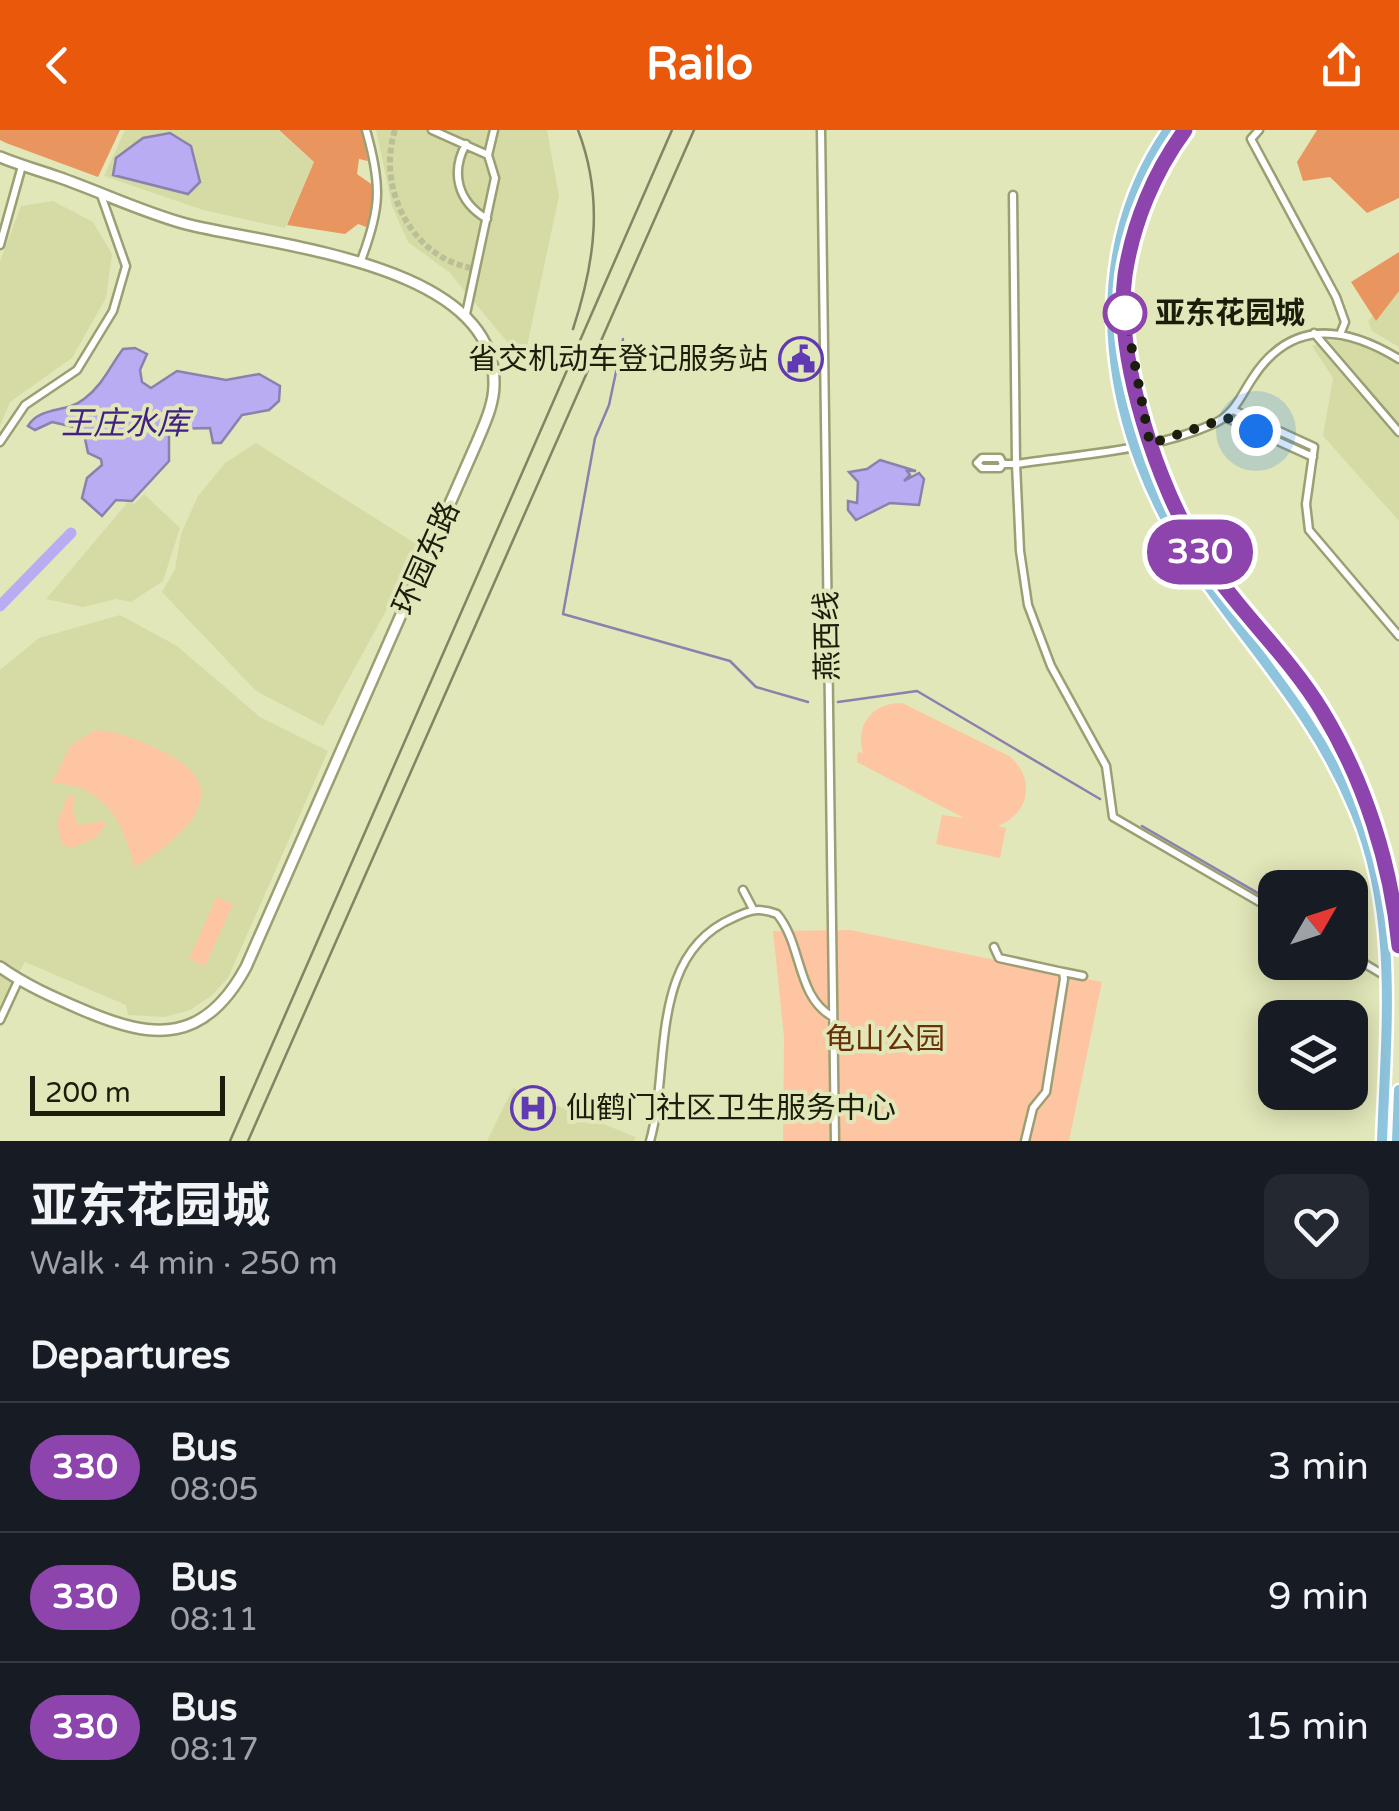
<!DOCTYPE html>
<meta charset="utf-8">
<style>
:root{--surface:#171b24;--page:#242831;--text:#f1f3f6;--muted:#9ea1a6;--line:#363941;--accent:#ea580c}
body{margin:0;font-family:"Varela Round","Noto Sans SC",sans-serif;background:var(--page);color:var(--text);height:100vh;display:flex;flex-direction:column;font-size:38px;white-space:nowrap}
*{box-sizing:border-box;margin:0}
p{font-size:32px;color:var(--muted)}
.icon{flex:none;width:55px;height:55px;fill:none;stroke:currentColor;stroke-width:2;stroke-linecap:round;stroke-linejoin:round}
.map{position:relative;height:1011px;overflow:hidden}
.panel{display:flex;flex-direction:column;background:var(--surface);flex:1}
.panel>*{flex:none}
.badge{padding:0 20px;border-radius:32px;font-size:35px;line-height:65px}
.needle{width:65px;rotate:51deg}
.tools{position:absolute;left:1258px;top:740px;display:grid;gap:20px}
.tools a{display:grid;place-items:center;width:110px;height:110px;border-radius:20px;background:var(--surface);box-shadow:0 5px 25px #0003;font-size:50px}
.scale{position:absolute;left:30px;bottom:25px;width:195px;box-sizing:border-box;padding-left:10px;border:5px solid #1c1e0c;border-top:0;font-size:28px;line-height:35px;white-space:nowrap;color:#1c1e0c;-webkit-text-stroke:8px #e2e7b9;paint-order:stroke}
.you{position:absolute;width:50px;height:50px;margin:-25px;border:8px solid #fff;border-radius:50%;background:#1a73e8;box-shadow:0 0 0 15px #1a73e833}
.map>.badge{position:absolute;translate:-50% -50%;box-shadow:0 0 0 5px #fff}
h2{padding:0 30px;font-size:38px;line-height:90px}
.round{display:grid;place-items:center;flex:none;width:105px;height:105px;border-radius:20px;background:var(--page)}
.headline{display:flex;align-items:center;justify-content:space-between;height:170px;padding:0 30px}
h1{font-size:48px;font-weight:700;line-height:75px}
ul{padding:0;list-style:none}
li{display:flex;align-items:center;gap:30px;height:130px;padding:0 30px;border-top:2px solid var(--line)}
li div{flex:1}
li b{display:block;font-size:38px}
li em{font-style:normal}
li .badge{min-width:110px;font-weight:700;text-align:center}
header{display:flex;justify-content:space-between;align-items:center;height:130px;padding:0 30px;background:var(--accent);color:#fff;font-size:45px;font-weight:700}
.map>svg:first-child{display:block}
.built{fill:#d6dba5}
.green{fill:#fec5a2}
.forest{fill:#e9955f}
.water{fill:#b9acf2;stroke:#8a81ad;stroke-width:2.5}
.lines{fill:none;stroke-linecap:round;stroke-linejoin:round}
.stream{stroke:#8a81ad;stroke-width:2.5}
.river{stroke:#b9acf2;stroke-width:11}
.street-tunnel{stroke:#babf96;stroke-width:6;stroke-dasharray:6 3;stroke-linecap:butt}
.street-casing{stroke:#9b9f73;stroke-width:11}
.secondary-casing{stroke:#9b9f73;stroke-width:14}
.primary-casing{stroke:#fff;stroke-width:15}
.street{stroke:#fff;stroke-width:6}
.secondary{stroke:#fff;stroke-width:9}
.primary{stroke:#8fc4dd;stroke-width:10}
.rail{stroke:#818564;stroke-width:2.5}
.line-casing{stroke:#fff;stroke-width:22}
.line{stroke:#8e44ad;stroke-width:15}
.walk{stroke:#1c1e0c;stroke-width:10;stroke-dasharray:0 18}
.stop-dot{fill:#fff;stroke:#8e44ad;stroke-width:5}
.labels{text-anchor:middle;stroke-width:8;stroke-linejoin:round;paint-order:stroke}
.stop-label{font-size:30px;font-weight:bold;fill:#1c1e0c;stroke:#e2e7b9;text-anchor:start}
.poi-label{font-size:30px;fill:#1c1e0c;stroke:#e2e7b9;text-anchor:end}
.street-label{font-size:30px;fill:#1c1e0c;stroke:#e2e7b9}
.park-label{font-size:30px;fill:#683208;stroke:#e2e7b9}
.water-label{font-size:32px;font-style:italic;fill:#422083;stroke:#e2e7b9}
</style>
<header><svg class="icon" aria-label="back" viewBox="0 0 24 24"><path d="M15 5l-7 7 7 7"/></svg>Railo<svg class="icon" aria-label="share" viewBox="0 0 24 24"><path d="M12 15V3M7 8l5-5 5 5M5 13v7h14v-7"/></svg></header>
<div class="map">
<svg width="1399" height="1011" viewBox="0 0 1399 1011">
<rect width="100%" height="100%" fill="#e2e7b9"/>
<path class="built" d="M125 0H278L314 32 285 98 203 80 104 46Z
M376 0H547L559 66 526 221 518 225 450 143 408 112 392 76Z
M53 71 93 92 112 124 106 168 72 228 10 272 0 296V131L21 76Z
M1399 157V217L1372 201 1368 191Z
M1327 210 1358 212 1399 233V391L1323 306 1333 248 1312 216Z
M256 313 421 417 323 596 256 561 162 462 175 439 181 404 198 366 225 333Z
M144 364 180 398 163 451 131 472 116 469 83 477 46 469 128 372 134 374Z
M120 485 177 516 260 587 328 621 228 848 211 866 190 880 165 887 128 885 126 875 25 832 0 876V540L39 508Z
M513 958 636 1007 634 1011H487Z"/>
<path class="green" d="M902 573 1009 626C1036 648 1030 683 998 696L1006 698 1000 728 936 714 942 685 964 688 857 632 858 622 863 623C855 595 872 573 902 573Z
M95 600C118 601 142 611 162 621 241 659 184 706 135 737 122 690 105 656 52 653L70 616Z
M68 665H74L73 682 78 695 107 691 98 706 72 718 62 714 57 694Z
M217 767 233 774 205 836 189 829Z
M850 800 1102 852 1069 1011H783L784 907 773 801Z"/>
<path class="forest" d="M0 0H120L98 47 6 13 0 10Z
M279 0H362L368 31 359 29 357 44 374 56 375 79 369 98 358 94 345 104 287 95 314 32Z
M1317 0H1399V68L1367 83 1330 47 1303 51 1297 32Z
M1399 122V161L1376 191 1351 152Z"/>
<path class="water" d="M170 3 191 16 200 52 188 64 113 45 116 28 143 8Z
M135 218 147 224 140 240 142 252 151 258 177 241 226 250 259 244 280 256 279 271 269 280 242 285 221 313H213L210 298 169 299V331L132 371 116 370 102 386 82 368 87 348 102 335 101 329 88 323 83 299 52 292 35 300 28 296C40 276 67 283 84 269 103 255 110 236 123 219Z
M880 330 916 341H907L910 345 904 351 919 343 924 349 919 375 890 373 856 390 848 380V371L857 373 858 352 849 342 867 339Z"/>
<g class="lines">
<path class="stream" d="M623 209 609 275 595 308 563 484 730 531 756 557 808 572
M838 572 917 561 1100 669
M1142 696 1275 773
M1350 817 1361 824"/>
<path class="river" d="M0 476 71 403"/>
<path class="street-tunnel" d="M395 0C376 59 413 131 477 139"/>
<g class="street-casing">
<path id="street" d="M432 0 488 25 495 48 466 184
M821 0 835 1011
M1259 0 1251 9 1336 167 1345 192 1341 202
M466 14C450 43 458 72 487 89
M488 25 494 0
M0 115 22 36
M360 133C381 79 382 56 366 0
M1314 203 1399 302
M1233 280 1314 317 1306 374 1309 400 1399 506
M1227 288 1313 327
M0 312 25 275 77 240 113 181 126 136 101 65
M1003 334 1000 338H982L977 333 982 328H1000L1003 334H1016L1013 65
M743 760 753 779
M1275 781 1113 687 1106 636 1051 536 1028 475 1020 421 1016 334C1081 324 1153 321 1213 294 1234 285 1240 267 1252 249 1291 188 1345 196 1399 229
M994 817 999 828 1063 842 1064 849 1046 962 1033 978 1025 1011
M1350 825 1387 847
M1063 842 1083 846
M0 890 19 849
M650 1011C671 938 647 825 733 788 750 780 759 777 777 784 803 815 796 867 833 887"/>
</g>
<g class="secondary-casing">
<path id="secondary" d="M0 27C19 35 38 40 58 47 101 62 142 82 186 94 273 116 497 133 494 254 494 274 485 293 477 312L246 837C205 913 155 911 83 880 55 868 25 855 0 837"/>
</g>
<g class="primary-casing">
<path id="primary" d="M1168 0C1076 133 1107 307 1193 434 1252 521 1314 582 1355 681 1399 785 1386 901 1382 1011
M1185 0C1153 42 1133 93 1125 145 1113 225 1159 360 1202 426 1238 481 1288 525 1322 582 1365 653 1392 735 1399 817
M1397 1011 1399 960"/>
</g>
<use href="#street" class="street"/>
<use href="#secondary" class="secondary"/>
<use href="#primary" class="primary"/>
<path class="rail" d="M573 199C595 132 604 68 578 0
M230 1011 672 0
M248 1011 694 0"/>
</g>
<g class="lines">
<g class="line-casing">
<path id="line" d="M1185 0C1154 42 1133 93 1125 145 1114 226 1158 359 1202 426 1238 481 1288 525 1322 581 1365 652 1391 734 1399 816"/>
</g>
<use href="#line" class="line"/>
<path class="walk" d="M1125 183 1150 314 1227 288 1256 301"/>
</g>
<defs>
<g id="civic-ring" transform="scale(2.25)"><circle r="9.5" fill="#e2e7b9" stroke="#603ab2" stroke-width="1.5"/><path d="M-.6-6.5H3V-4.5H.6V-3L4-1V1h2V6H-6V1h2V-1L-.6-3ZM-1.2 2.5V6h2.4V2.5Z" fill="#603ab2"/></g>
<g id="hospital-ring" transform="scale(2.25)"><circle r="9.5" fill="#e2e7b9" stroke="#603ab2" stroke-width="1.5"/><path d="M-5-5h3v3.5h4V-5h3V5h-3V1.5h-4V5h-3Z" fill="#603ab2"/></g>
</defs>
<g fill-rule="evenodd">
<use href="#civic-ring" x="801" y="229"/>
<use href="#hospital-ring" x="533" y="978"/>
</g>
<circle class="stop-dot" cx="1125" cy="183" r="20"/>
<g class="labels">
<g class="stop-label">
<text x="1155" y="193">亚东花园城</text>
</g>
<g class="poi-label">
<text x="768" y="239">省交机动车登记服务站</text>
<text x="566" y="988" text-anchor="start">仙鹤门社区卫生服务中心</text>
</g>
<g class="street-label">
<text transform="translate(426 428) rotate(-66)" y="10">环园东路</text>
<text transform="translate(827 506) rotate(-91)" y="10">燕西线</text>
</g>
<g class="park-label">
<text x="885" y="919">龟山公园</text>
</g>
<g class="water-label">
<text x="125" y="304">王庄水库</text>
</g>
</g>
</svg>
<div class="tools">
<a><svg class="needle" viewBox="-14 -14 28 28"><path d="M0-13l5 13h-10z" fill="#e53935"/><path d="M0 13l5-13h-10z" fill="#9ea1a6"/></svg></a>
<a><svg class="icon" aria-label="layers" viewBox="0 0 24 24"><path d="M12 4l9 5-9 5-9-5zM3 14l9 5 9-5"/></svg></a>
</div>
<div class="scale">200 m</div>
<div class="you" style="left:1256px;top:301px"></div>
<b class="badge" style="left:1200px;top:422px;background:#8e44ad;color:#fff">330</b>
</div>
<section class="panel">
<div class="headline"><div><h1>亚东花园城</h1><p>Walk · 4 min · 250 m</p></div><a class="round"><svg class="icon" aria-label="heart" viewBox="0 0 24 24"><path d="M12 20l-8-8c-3-5 5-10 8-4 3-6 11-1 8 4z"/></svg></a></div>
<h2>Departures</h2>
<ul>
<li><span class="badge" style="background:#8e44ad;color:#fff">330</span><div><b>Bus</b><p>08:05</p></div><em>3 min</em></li>
<li><span class="badge" style="background:#8e44ad;color:#fff">330</span><div><b>Bus</b><p>08:11</p></div><em>9 min</em></li>
<li><span class="badge" style="background:#8e44ad;color:#fff">330</span><div><b>Bus</b><p>08:17</p></div><em>15 min</em></li>
</ul>
</section>
